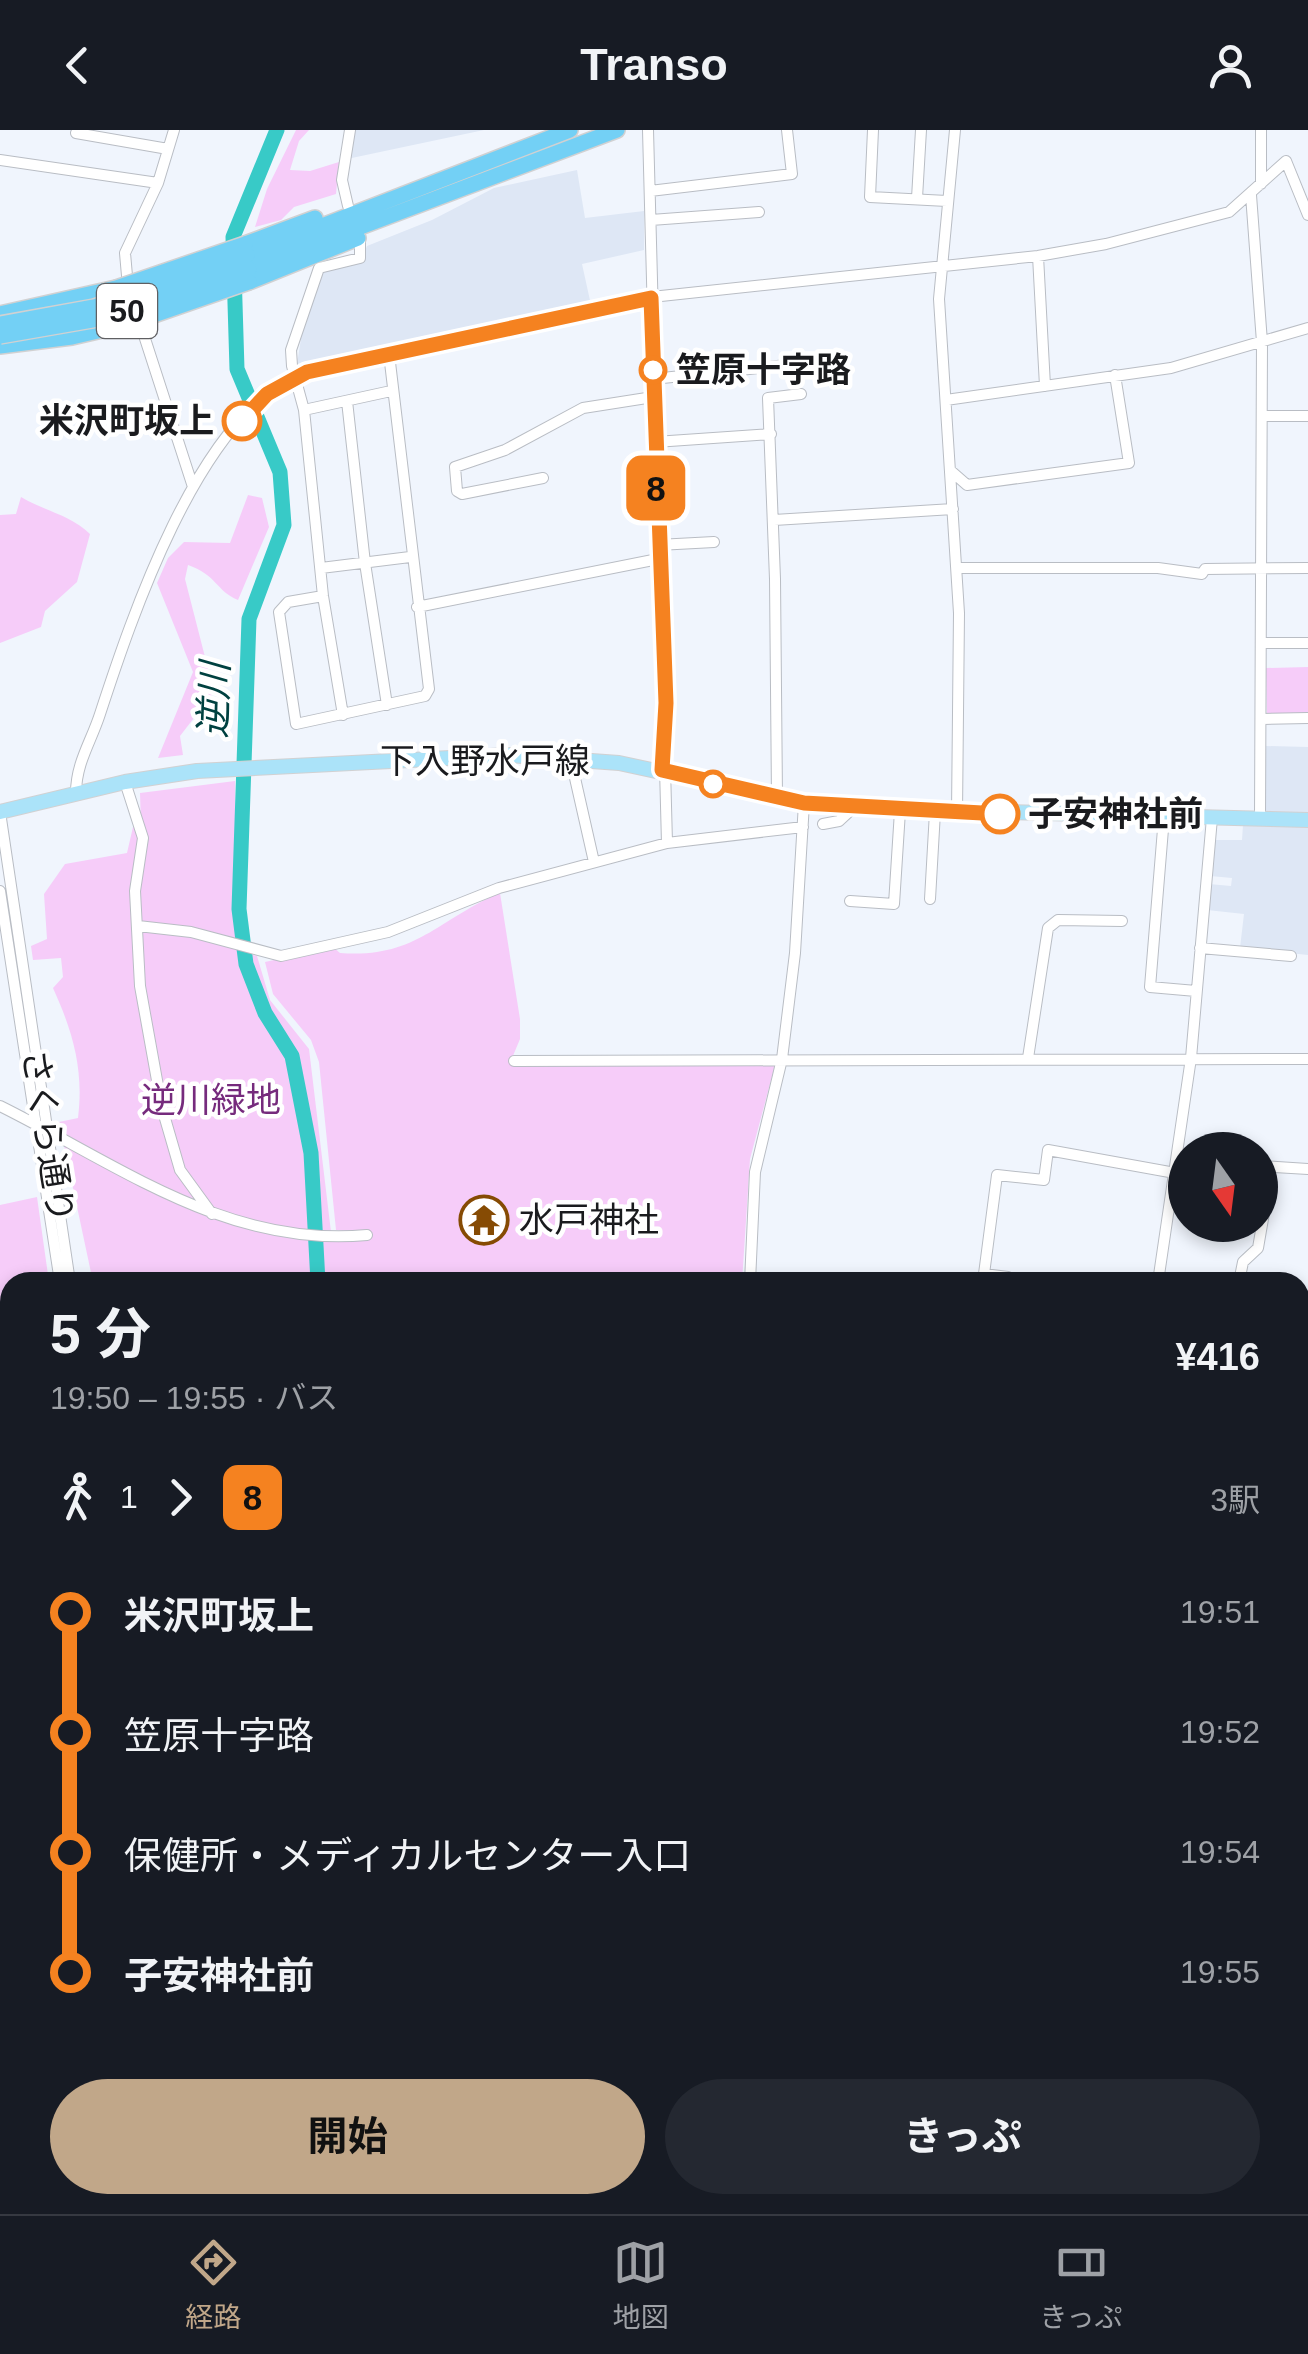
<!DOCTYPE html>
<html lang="ja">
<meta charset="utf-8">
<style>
:root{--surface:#171b24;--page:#242831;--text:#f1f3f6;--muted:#9ea1a6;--line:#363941;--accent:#c1a789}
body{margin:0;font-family:Helvetica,"Noto Sans JP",sans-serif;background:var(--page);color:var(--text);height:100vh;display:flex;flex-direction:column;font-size:38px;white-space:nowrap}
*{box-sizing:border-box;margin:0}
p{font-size:32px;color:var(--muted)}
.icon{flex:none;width:55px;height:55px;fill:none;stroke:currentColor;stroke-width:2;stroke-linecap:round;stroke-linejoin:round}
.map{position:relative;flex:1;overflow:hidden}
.side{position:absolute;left:0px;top:1142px;width:1310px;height:942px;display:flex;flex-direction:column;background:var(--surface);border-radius:30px 30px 0 0;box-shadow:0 5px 15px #0003}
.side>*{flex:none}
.badge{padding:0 20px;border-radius:15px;font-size:35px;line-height:65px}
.needle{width:65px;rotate:166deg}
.fabs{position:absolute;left:1168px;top:1002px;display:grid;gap:20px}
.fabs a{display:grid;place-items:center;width:110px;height:110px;border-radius:50%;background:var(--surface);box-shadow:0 5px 15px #0003;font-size:50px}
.map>.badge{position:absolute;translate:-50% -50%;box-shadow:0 0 0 5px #fff}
.legs{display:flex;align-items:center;gap:15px;height:110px;padding:0 50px;font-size:32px}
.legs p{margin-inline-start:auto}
.headline{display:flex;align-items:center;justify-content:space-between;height:170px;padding:0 50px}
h1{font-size:55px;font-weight:700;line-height:75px}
.cta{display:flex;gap:20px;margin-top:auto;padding:20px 50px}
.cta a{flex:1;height:115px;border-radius:60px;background:var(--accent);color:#111;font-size:40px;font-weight:700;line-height:115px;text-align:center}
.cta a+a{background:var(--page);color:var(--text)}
ul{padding:0 50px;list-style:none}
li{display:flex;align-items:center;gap:35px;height:120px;font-size:38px}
li i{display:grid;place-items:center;width:15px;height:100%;margin:0 12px;background:currentColor}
li i::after{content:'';width:25px;height:25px;margin:-12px;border:8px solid;border-radius:50%;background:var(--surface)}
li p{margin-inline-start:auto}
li:first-child i{background:linear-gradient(#0000 50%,currentColor 0)}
li:last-child i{background:linear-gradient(currentColor 50%,#0000 0)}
header{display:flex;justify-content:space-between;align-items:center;height:130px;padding:0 50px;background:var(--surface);font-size:45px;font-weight:700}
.dock{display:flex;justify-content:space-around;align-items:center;height:140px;border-top:2px solid var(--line);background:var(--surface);font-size:28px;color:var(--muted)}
.dock a{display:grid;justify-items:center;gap:5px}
.dock .on{color:var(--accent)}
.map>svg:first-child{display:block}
.built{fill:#dee7f5}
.green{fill:#f6ccf9}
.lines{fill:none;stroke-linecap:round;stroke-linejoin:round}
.river{stroke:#38cac7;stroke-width:15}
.minor-casing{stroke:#b9bdc4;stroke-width:12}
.major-casing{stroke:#d1d1d2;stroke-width:16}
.highway-casing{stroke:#d1d1d2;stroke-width:18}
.minor{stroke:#fff;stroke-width:10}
.major{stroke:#abe3f9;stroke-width:14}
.highway{stroke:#73d0f5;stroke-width:15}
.highway-bridge-casing{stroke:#d1d1d2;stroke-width:18;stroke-linecap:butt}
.highway-bridge{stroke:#73d0f5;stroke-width:15}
.line-1-casing{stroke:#fff;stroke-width:22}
.line-1{stroke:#f58220;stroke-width:15}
.stop-1-dot{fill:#fff;stroke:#f58220;stroke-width:5}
.labels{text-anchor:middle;stroke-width:9;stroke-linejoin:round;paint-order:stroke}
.shield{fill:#fff;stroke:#5f5f62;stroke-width:2.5}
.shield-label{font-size:32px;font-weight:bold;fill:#1a1b1e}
.stop-label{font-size:35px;font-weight:bold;fill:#1a1b1e;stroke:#fff;text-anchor:start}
.street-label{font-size:35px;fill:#1a1b1e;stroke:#fff}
.park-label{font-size:35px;fill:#762b7d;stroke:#fff}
.poi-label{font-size:35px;fill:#1a1b1e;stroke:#fff;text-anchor:start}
.water-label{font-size:38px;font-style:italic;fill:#004140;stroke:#fff}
</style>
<header><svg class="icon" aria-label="back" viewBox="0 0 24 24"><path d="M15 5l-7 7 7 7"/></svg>Transo<svg class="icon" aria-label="person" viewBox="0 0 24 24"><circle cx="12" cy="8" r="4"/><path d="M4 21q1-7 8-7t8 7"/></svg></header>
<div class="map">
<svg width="1308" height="2084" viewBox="0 0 1308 2084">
<rect width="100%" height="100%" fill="#f0f5fd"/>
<path class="built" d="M354 0H484L347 29Z
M577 40 585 88 644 81V120L582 134 591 175 297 234 303 196 321 141 360 133 367 116 432 90 494 58Z
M1266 616 1308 617V686H1265Z
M1243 695 1308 696V825L1240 818 1244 784 1207 780 1209 754 1231 756 1232 748 1210 746 1213 710H1242Z
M0 1199H10V1426L0 1428Z
M10 1439V1511H0V1441Z
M1300 1600 1308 1601V1659H1300Z"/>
<path class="green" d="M296 0H309L299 11 290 40 310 41 339 32 336 64 294 77 281 90 255 97 267 59Z
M248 365 262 368 269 397 238 470C216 461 217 445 188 435L185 449 214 562 180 606 183 625 158 628 193 542 157 453 168 428 184 412 230 413Z
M21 367C44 381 71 385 90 404L77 452 45 481 41 497 0 513V385L16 384Z
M1308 537V585H1267L1266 538Z
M235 651 236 820 257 826 270 870 309 919 331 1102 346 1101 336 1100 319 932 311 910 273 864 265 832 333 817 340 823C416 829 438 789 500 763L520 889V909L510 933 775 935 750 1029 742 1152H93L59 992 78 988C84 940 73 902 53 858L63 847 61 828 33 830 31 816 47 809 44 764 65 734 127 723 133 697 141 694 140 663Z
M37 1067 49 1152H10V1194L0 1195V1075Z
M10 1219V1321L0 1325V1221Z
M235 2075H513L481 2084H231Z
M1045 2075H1133L1135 2084H1046Z"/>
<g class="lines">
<path class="river" d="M277 0 233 107 237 239 280 342 284 395 249 489 239 779 246 834 265 883 292 926 311 1023 318 1152
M288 2084 290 2075"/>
<g class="minor-casing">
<path id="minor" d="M648 0 667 713
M873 0 870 67 947 71
M955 0 939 169 959 483 957 683
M76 3 168 19
M0 30 158 53
M1261 54V0
M650 61 792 44 787 0
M1251 65 1262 212 1260 689
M917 68 921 0
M348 76 342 50 350 0
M651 90 759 82
M1038 126 1045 256
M128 157 125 123 158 53 174 0
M138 187 193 357
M653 249 796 234
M946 270 1171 238 1308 198
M347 271 365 433 387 575
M304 280 391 261
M1262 286H1308
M655 312 771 304
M951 341 967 355 1129 333 1115 245
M543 348 462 364 457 361 455 337 505 320 583 278 653 267
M774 390 953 379
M658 415 714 412
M321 438 410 427
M958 438H1158L1202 444 1205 439 1308 438
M323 466 288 472 279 482 296 594 425 566 429 559 389 224
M417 477 658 429
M1262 513H1308
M343 585 323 466 304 280 292 236 291 220 319 138 360 128V107
M1263 589 1308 588
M570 626 594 732
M125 652 143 708 135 761 140 856 162 978 180 1040 212 1084
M76 663C76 633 91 612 100 584 132 486 196 295 294 246L661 166 1038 126 1106 114 1229 82 1286 31 1308 85
M777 667 775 449 768 268 801 264
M0 682 70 1152
M1164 687 1150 857 1196 861
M823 694 839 691 853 678
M0 761 60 1152
M930 769 935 682
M850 771 894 774 900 681
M138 796 191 802 281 826 388 802 499 758 667 713 803 697
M1200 818 1291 826
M1028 928 1048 798 1058 790 1122 791
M514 931 1308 929
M0 976C119 1035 227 1118 367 1105
M1260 1036 1308 1039
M750 1152 755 1042 782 929 795 823 804 673
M1007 1152 1008 1147 984 1144 997 1045 1044 1050 1048 1020 1175 1043
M1158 1152 1191 928 1212 688
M1239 1152 1243 1132 1258 1118 1264 1083
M1300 1230H1308
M0 1435 10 1433
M1300 1598H1308
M0 1639 10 1637
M1300 1738 1308 1728
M0 1859 10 1855
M1304 1969 1308 1898
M64 2075 84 2084
M154 2075V2084
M888 2075 910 2084
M1040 2075 1042 2084
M171 2084V2075
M625 2084 627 2075"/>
</g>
<g class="major-casing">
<path id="major" d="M0 682 125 652 197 641 509 625 619 633 804 673 853 678 1308 690
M0 1551 10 1552
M0 1565 10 1566"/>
</g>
<g class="highway-casing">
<path id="highway" d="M245 114 315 88
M247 125 570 0
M249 139 617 0
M249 152 358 108
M0 184 116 158
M0 216 72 207 128 194"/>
</g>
<use href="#minor" class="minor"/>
<use href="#major" class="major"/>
<use href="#highway" class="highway"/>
<g class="highway-bridge-casing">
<path id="highway-bridge" d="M116 158 245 114
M0 194 94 177 247 125
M128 194 249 152
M0 206 98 189 249 139"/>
</g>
<use href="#highway-bridge" class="highway-bridge"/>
</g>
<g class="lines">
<g class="line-1-casing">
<path id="line-1" d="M242 291 267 264 307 242 651 168 666 573 662 640 804 673 1000 684"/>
</g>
<use href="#line-1" class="line-1"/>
</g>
<defs>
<g id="temple-ring" transform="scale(2.5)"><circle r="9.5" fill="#fff" stroke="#864b04" stroke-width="1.5"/><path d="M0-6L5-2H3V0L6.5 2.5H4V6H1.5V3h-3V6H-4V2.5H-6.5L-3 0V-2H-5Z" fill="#864b04"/></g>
</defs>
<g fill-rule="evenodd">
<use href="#temple-ring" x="484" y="1090"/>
</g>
<g class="stop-1-dot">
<circle cx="653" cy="240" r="12"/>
<circle cx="242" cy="291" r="18"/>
<circle cx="713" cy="654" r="12"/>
<circle cx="1000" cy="684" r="18"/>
</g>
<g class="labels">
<rect class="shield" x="97" y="154" width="60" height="54" rx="8"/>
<g class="shield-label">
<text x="127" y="192">50</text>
</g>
<g class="stop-label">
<text x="676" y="252">笠原十字路</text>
<text x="214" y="303" text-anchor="end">米沢町坂上</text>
<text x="1028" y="696">子安神社前</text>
</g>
<g class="street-label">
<text x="485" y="643">下入野水戸線</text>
<text transform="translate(48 1006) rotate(81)" y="12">さくら通り</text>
</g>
<g class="park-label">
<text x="211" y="982">逆川緑地</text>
</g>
<g class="poi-label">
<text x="519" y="1102">水戸神社</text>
</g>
<g class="water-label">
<text transform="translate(214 570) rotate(-88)" y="13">逆川</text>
</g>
</g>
</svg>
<div class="fabs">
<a><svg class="needle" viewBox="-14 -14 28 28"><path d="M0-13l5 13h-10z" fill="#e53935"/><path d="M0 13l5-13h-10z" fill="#9ea1a6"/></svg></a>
</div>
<b class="badge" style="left:656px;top:358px;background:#f58220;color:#111">8</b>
<section class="side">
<div class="headline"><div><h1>5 分</h1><p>19:50 – 19:55 · バス</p></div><b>¥416</b></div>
<div class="legs"><svg class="icon" aria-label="walk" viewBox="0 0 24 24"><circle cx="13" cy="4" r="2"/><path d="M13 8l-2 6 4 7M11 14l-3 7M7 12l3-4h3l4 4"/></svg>1<svg class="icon" aria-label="forward" viewBox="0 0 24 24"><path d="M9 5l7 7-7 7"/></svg><b class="badge" style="background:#f58220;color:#111">8</b><p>3駅</p></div>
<ul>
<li><i style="color:#f58220"></i><b>米沢町坂上</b><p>19:51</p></li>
<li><i style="color:#f58220"></i><span>笠原十字路</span><p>19:52</p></li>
<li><i style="color:#f58220"></i><span>保健所・メディカルセンター入口</span><p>19:54</p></li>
<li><i style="color:#f58220"></i><b>子安神社前</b><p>19:55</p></li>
</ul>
<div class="cta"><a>開始</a><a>きっぷ</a></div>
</section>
</div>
<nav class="dock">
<a class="on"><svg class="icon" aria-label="directions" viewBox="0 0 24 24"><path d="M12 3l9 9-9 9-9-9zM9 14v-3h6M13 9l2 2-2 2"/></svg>経路</a>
<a><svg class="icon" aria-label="map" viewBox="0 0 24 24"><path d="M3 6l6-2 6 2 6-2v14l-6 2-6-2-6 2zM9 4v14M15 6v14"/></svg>地図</a>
<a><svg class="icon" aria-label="tickets" viewBox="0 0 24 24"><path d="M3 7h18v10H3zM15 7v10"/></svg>きっぷ</a>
</nav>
